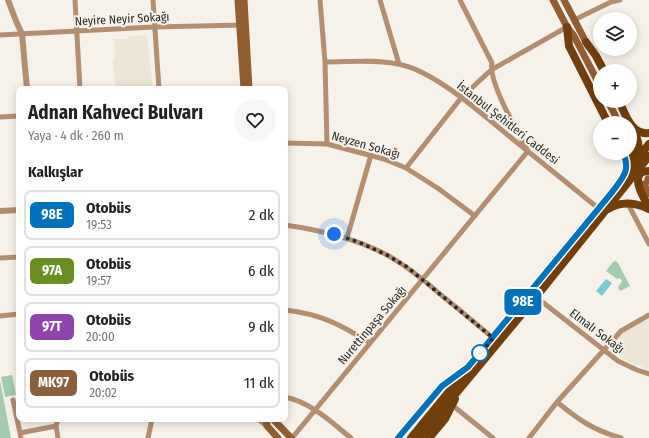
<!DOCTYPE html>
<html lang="tr">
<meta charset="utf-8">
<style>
:root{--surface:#fff;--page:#f6f6f6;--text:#222;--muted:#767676;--line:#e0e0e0}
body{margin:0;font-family:"Fira Sans Condensed",sans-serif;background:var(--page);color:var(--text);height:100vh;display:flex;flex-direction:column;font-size:15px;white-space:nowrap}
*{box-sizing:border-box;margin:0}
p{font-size:13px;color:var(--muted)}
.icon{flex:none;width:22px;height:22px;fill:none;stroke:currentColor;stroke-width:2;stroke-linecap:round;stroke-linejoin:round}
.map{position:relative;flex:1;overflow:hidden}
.drawer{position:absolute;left:16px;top:86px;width:272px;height:336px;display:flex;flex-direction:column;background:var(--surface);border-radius:8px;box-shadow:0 2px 10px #0003}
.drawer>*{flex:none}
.badge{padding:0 8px;border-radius:6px;font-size:14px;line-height:26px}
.controls{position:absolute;left:593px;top:12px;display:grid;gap:8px}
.controls a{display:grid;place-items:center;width:44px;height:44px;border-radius:50%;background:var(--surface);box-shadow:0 2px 10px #0003;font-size:20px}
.you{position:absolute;width:20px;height:20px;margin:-10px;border:3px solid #fff;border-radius:50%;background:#1a73e8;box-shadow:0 0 0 6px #1a73e833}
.map>.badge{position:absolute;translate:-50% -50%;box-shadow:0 0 0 2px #fff}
h2{padding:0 12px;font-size:15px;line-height:36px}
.round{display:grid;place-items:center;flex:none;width:42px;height:42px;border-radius:21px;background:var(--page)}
.headline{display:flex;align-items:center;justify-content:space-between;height:68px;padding:0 12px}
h1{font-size:19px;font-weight:700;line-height:30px}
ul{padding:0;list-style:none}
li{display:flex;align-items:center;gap:12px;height:50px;margin:0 8px 6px;padding:0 4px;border:2px solid var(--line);border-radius:8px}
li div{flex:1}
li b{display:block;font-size:15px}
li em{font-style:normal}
li .badge{min-width:44px;font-weight:700;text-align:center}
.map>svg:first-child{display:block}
.built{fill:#ede5d6}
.green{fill:#a2cbb0}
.water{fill:#7ecad2}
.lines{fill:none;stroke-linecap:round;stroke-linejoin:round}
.minor{stroke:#b48e71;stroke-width:5}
.tertiary{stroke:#b48e71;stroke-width:6}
.secondary{stroke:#925d30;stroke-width:7}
.primary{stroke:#713e0c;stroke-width:8}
.line-casing{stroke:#fff;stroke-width:9}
.line{stroke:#0072bc;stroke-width:6}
.walk{stroke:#2b2926;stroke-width:4;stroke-dasharray:0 7.2}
.stop-dot{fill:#fff;stroke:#0072bc;stroke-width:2}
.labels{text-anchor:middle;stroke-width:4;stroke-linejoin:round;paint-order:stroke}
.street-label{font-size:12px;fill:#2b2926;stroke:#f6f2ea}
</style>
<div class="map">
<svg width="649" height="438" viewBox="0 0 649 438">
<rect width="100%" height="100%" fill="#f6f2ea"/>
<path class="built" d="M147 35 153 89H116L113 62 115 57 114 39H128L129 36Z
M649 319V370L623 359 610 349 624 332Z"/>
<path class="green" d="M616 261 618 263 630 286 620 291 618 287 621 283 622 280 619 278 617 279 606 271 613 262Z
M12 375 16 395 5 397 1 377Z
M0 380 11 438H0Z"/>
<path class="water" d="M606 279 612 283 602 296 596 291Z"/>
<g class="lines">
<path class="minor" d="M75 0 80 89
M153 0 159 89
M320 0 325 62 327 144
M380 0 399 64
M460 0 492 63C488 82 517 130 527 149
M574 20 611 2 620 0
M0 35 154 27 243 25
M325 62C349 62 374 59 398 64 433 70 481 113 509 136 539 160 568 184 598 208
M0 117 19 116
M285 143 327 144 384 159 406 168 439 189 475 216
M406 168 461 98 491 70 567 27
M628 204 649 244
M285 225C320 230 355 238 387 255 407 266 424 280 441 295 459 309 476 324 493 338
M347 238 371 155
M0 258 19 257
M536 297 618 361 637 370 649 374
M285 310C320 314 340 324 370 343
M0 316 19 314
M285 397C312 403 330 421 351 438
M13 400 20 433
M557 402C579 420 593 430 621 438
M452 405 493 438
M258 419 267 426
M21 438 20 433 56 426
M58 438 56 426 58 419
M148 438 152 419
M292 438 528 151
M529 438 557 402 621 331 649 315"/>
<path class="tertiary" d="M8 0 16 21 22 34 27 89
M0 211 19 210"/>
<path class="secondary" d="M238 0 244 89
M244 0 249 89
M553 0 567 27 574 36 600 86
M564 0 588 46
M608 101 619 123
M630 148 631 151
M648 179 649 181
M644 184 649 194
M266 419 267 426 278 438
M273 419 291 438"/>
<path class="primary" d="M567 27 569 46 608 123
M586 42 596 56 604 71
M619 101C626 115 631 135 649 133
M625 158H628C643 149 639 142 633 129
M649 171C627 171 644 199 649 207
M608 209C621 201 636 203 649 209
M398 438 442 386 460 374
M411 438 613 191 649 144
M419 438 536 297 649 156
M429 438 445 419 455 399"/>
</g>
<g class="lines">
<g class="line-casing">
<path id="line" d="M398 438 442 386 468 367 613 191C623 177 631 170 623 153"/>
</g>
<use href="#line" class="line"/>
<path class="walk" d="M334 234 361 243 387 255 407 267 493 338 477 358 480 353"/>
</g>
<circle class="stop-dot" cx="480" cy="353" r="8"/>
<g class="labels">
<g class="street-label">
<text transform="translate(122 19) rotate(-3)" y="4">Neyire Neyir Sokağı</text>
<text transform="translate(508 123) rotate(38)" y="4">İstanbul Şehitleri Caddesi</text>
<text transform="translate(366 145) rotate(16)" y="4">Neyzen Sokağı</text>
<text transform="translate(372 325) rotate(-50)" y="4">Nurettinpaşa Sokağı</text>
<text transform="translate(597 331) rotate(37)" y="4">Elmalı Sokağı</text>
</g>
</g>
</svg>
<div class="controls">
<a><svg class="icon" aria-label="layers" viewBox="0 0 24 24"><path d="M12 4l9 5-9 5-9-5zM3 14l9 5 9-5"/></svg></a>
<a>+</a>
<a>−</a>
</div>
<div class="you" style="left:334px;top:234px"></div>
<b class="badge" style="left:523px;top:302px;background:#0072bc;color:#fff">98E</b>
<section class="drawer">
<div class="headline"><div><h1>Adnan Kahveci Bulvarı</h1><p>Yaya · 4 dk · 260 m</p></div><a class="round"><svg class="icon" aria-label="heart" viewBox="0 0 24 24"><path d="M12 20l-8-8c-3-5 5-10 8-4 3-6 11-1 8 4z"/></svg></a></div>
<h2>Kalkışlar</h2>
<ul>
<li><span class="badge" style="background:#0072bc;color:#fff">98E</span><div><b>Otobüs</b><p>19:53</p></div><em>2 dk</em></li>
<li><span class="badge" style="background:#6b8e23;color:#fff">97A</span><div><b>Otobüs</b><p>19:57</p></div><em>6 dk</em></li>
<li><span class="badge" style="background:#8e44ad;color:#fff">97T</span><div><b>Otobüs</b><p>20:00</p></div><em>9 dk</em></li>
<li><span class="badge" style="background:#8b5e3c;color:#fff">MK97</span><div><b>Otobüs</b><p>20:02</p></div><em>11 dk</em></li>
</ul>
</section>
</div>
